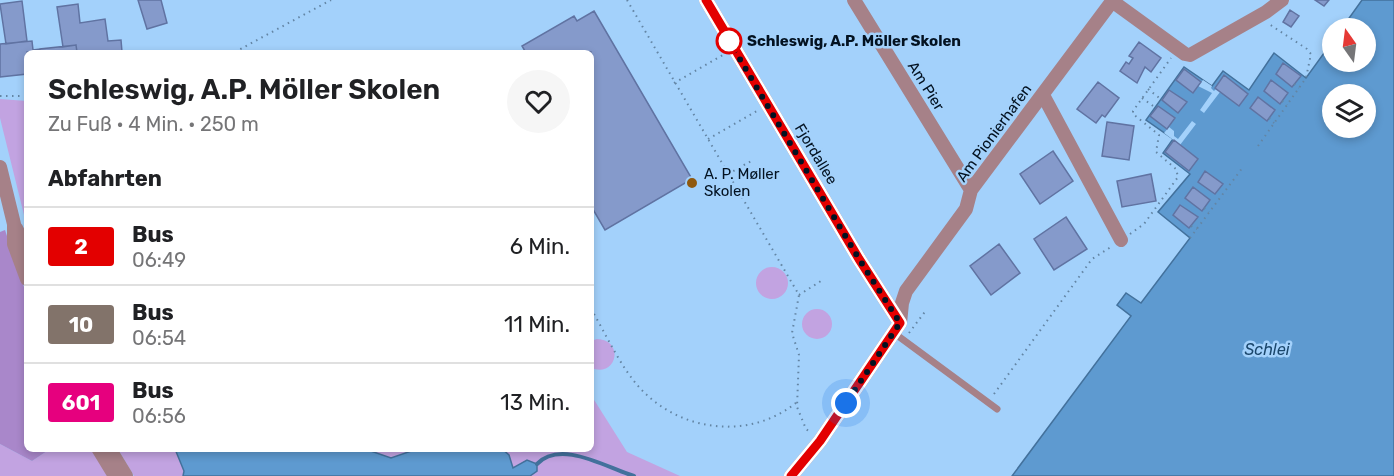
<!DOCTYPE html>
<html lang="de">
<meta charset="utf-8">
<style>
:root{--surface:#fff;--page:#f6f6f6;--text:#202124;--muted:#757577;--line:#e0e0e0}
body{margin:0;font-family:Rubik,sans-serif;background:var(--page);color:var(--text);height:100vh;display:flex;flex-direction:column;font-size:22px;white-space:nowrap}
*{box-sizing:border-box;margin:0}
p{font-size:20px;color:var(--muted)}
.icon{flex:none;width:33px;height:33px;fill:none;stroke:currentColor;stroke-width:2;stroke-linecap:round;stroke-linejoin:round}
.map{position:relative;flex:1;overflow:hidden}
.drawer{position:absolute;left:24px;top:50px;width:570px;height:402px;display:flex;flex-direction:column;background:var(--surface);border-radius:9px;box-shadow:0 3px 9px #0003}
.drawer>*{flex:none}
.badge{padding:0 12px;border-radius:4px;font-size:21px;line-height:39px}
.needle{width:39px;rotate:346deg}
.tools{position:absolute;left:1322px;top:18px;display:grid;gap:12px}
.tools a{display:grid;place-items:center;width:54px;height:54px;border-radius:50%;background:var(--surface);box-shadow:0 3px 9px #0003;font-size:30px}
.you{position:absolute;width:30px;height:30px;margin:-15px;border:4px solid #fff;border-radius:50%;background:#1a73e8;box-shadow:0 0 0 9px #1a73e833}
.map>.badge{position:absolute;translate:-50% -50%;box-shadow:0 0 0 3px #fff}
h2{padding:0 24px;font-size:22px;line-height:54px}
.round{display:grid;place-items:center;flex:none;width:63px;height:63px;border-radius:32px;background:var(--page)}
.overview{display:flex;align-items:center;justify-content:space-between;height:102px;padding:0 24px}
h1{font-size:28px;font-weight:600;line-height:45px}
ul{padding:0;list-style:none}
li{display:flex;align-items:center;gap:18px;height:78px;padding:0 24px;border-top:2px solid var(--line)}
li div{flex:1}
li b{display:block;font-size:22px}
li em{font-style:normal}
li .badge{min-width:66px;font-weight:700;text-align:center}
.map>svg:first-child{display:block}
.green{fill:#c2a3e1}
.forest{fill:#a987ca}
.water{fill:#5e9ad0;stroke:#43719c;stroke-width:1.5;fill-rule:evenodd}
.pier{fill:#a3d1fb}
.lines{fill:none;stroke-linecap:round;stroke-linejoin:round}
.stream{stroke:#43719c;stroke-width:4}
.building{fill:#859acb;stroke:#6073a2;stroke-width:1.5}
.path{stroke:#6385a4;stroke-width:2;stroke-dasharray:1.5 4.5;stroke-linecap:butt}
.service{stroke:#a68188;stroke-width:7}
.minor{stroke:#a68188;stroke-width:14}
.line-casing{stroke:#fff;stroke-width:14}
.line{stroke:#e30000;stroke-width:9}
.walk{stroke:#031221;stroke-width:6;stroke-dasharray:0 10.8}
.stop-dot{fill:#fff;stroke:#e30000;stroke-width:3}
.poi-dot{fill:#8f590f;stroke:#a3d1fb;stroke-width:2}
.labels{text-anchor:middle;stroke-width:5;stroke-linejoin:round;paint-order:stroke}
.stop-label{font-size:15px;font-weight:bold;fill:#031221;stroke:#a3d1fb;text-anchor:start}
.street-label{font-size:15px;fill:#031221;stroke:#a3d1fb}
.poi-label{font-size:15px;fill:#031221;stroke:#a3d1fb;text-anchor:start}
.water-label{font-size:16px;font-style:italic;fill:#1a466b;stroke:#a3d1fb}
</style>
<div class="map">
<svg width="1394" height="476" viewBox="0 0 1394 476">
<rect width="100%" height="100%" fill="#a3d1fb"/>
<path class="green" d="M0 99 27 101V227L0 118Z
M756 283a16 16 0 1 1 32 0a16 16 0 1 1-32 0Z
M802 324a15 15 0 1 1 30 0a15 15 0 1 1-30 0Z
M597 339C625 340 617 378 591 368V341Z
M591 395 627 452 680 476H530L537 471 513 469 509 455 502 449 591 448Z
M0 444 32 461 50 449H91L108 476H0Z
M118 449H175L184 471 183 476H134Z
M362 449H417L391 458Z"/>
<path class="forest" d="M5 230 27 296V448L50 449 32 461 0 444V232Z"/>
<path class="water" d="M1362 0H1394V476H1012L1131 316 1117 305 1126 293 1141 303 1190 238 1158 212 1190 174 1163 153 1173 139 1146 120 1184 67 1212 86 1223 71 1249 90 1274 53 1306 78 1332 42V62H1365V28H1342ZM1332 94H1365V128H1332Z
M362 448 391 458 417 449H502L509 455 513 468 527 460 537 464V471L530 476H183L184 471 175 449Z"/>
<path class="pier" d="M1203 80 1212 86 1211 88 1214 91 1216 89 1220 92 1204 113 1200 110 1212 93 1198 86Z
M1192 121 1196 124 1180 145 1164 133 1169 127 1174 131V136L1178 139Z"/>
<g class="lines">
<path class="stream" d="M537 464C561 439 607 468 634 476"/>
</g>
<path class="building" d="M138 0H161L167 23 147 29Z
M1315 0H1329L1324 6Z
M22 1 27 41 6 44 0 4Z
M78 4 80 23 105 19 108 41 121 40 122 52H77L76 45 63 47 57 7Z
M1290 10 1299 16 1291 27 1283 22Z
M594 11 692 179 605 230 591 206V52H522L525 51 522 46 574 16 577 21Z
M32 41 33 50 40 49V52H27V74L0 77V44Z
M1139 42 1161 58 1151 72 1145 67 1137 83 1120 71 1126 62 1129 64 1133 58 1129 56Z
M76 45 77 52H40V49Z
M1283 63 1301 76 1292 87 1276 74Z
M1184 69 1201 82 1193 93 1176 80Z
M1224 75 1248 94 1239 106 1215 88Z
M1271 80 1288 93 1280 104 1264 91Z
M1098 82 1119 98 1105 117 1102 115 1096 123 1077 109Z
M1169 90 1187 102 1178 113 1162 100Z
M1258 97 1275 110 1267 121 1250 108Z
M1158 106 1175 118 1167 129 1150 116Z
M1107 122 1134 126 1129 160 1102 156Z
M1174 140 1198 159 1189 171 1165 152Z
M1053 151 1073 181 1040 204 1020 174Z
M1205 171 1223 184 1215 194 1198 182Z
M1151 174 1156 201 1122 207 1117 181Z
M1193 187 1210 200 1202 211 1185 198Z
M1180 205 1198 217 1189 228 1173 215Z
M1066 217 1087 249 1054 270 1034 239Z
M999 244 1020 273 991 295 970 266Z"/>
<g class="lines">
<path class="path" d="M627 0 799 295 792 333 799 355 797 407 806 429 811 433
M235 52 331 0
M674 83 723 55
M1294 84 1299 88
M1148 89 1162 100
M0 96H27
M1142 98 1156 108
M1282 101 1287 105
M1269 118 1274 123
M708 139 757 111
M1258 146 1306 78 1311 54 1307 49 1269 24
M728 174 753 160
M1204 208 1209 212
M1191 226 1197 229
M1130 234 1144 224 1178 177 1176 169 1156 152 1159 135 1133 114V111L1171 58
M1190 238 1243 167
M799 295 824 279
M591 309C606 334 620 366 639 387 679 432 750 441 797 402
M909 333 927 309
M994 394 1092 259 1111 247"/>
<path class="service" d="M894 333 997 409"/>
<path class="minor" d="M706 0 859 259 900 323
M854 0 971 190
M1112 1 1185 54 1190 55 1266 12 1282 0
M1043 95 1121 240
M0 167 14 224V244L27 279
M16 228 27 251
M98 448 115 476
M109 448 126 476
M791 476 820 441 900 323 902 303 906 291 966 209 971 190 1113 0"/>
</g>
<g class="lines">
<g class="line-casing">
<path id="line" d="M706 0 859 259 900 323 820 441 791 476"/>
</g>
<use href="#line" class="line"/>
<path class="walk" d="M729 41 859 259 900 323 846 403"/>
</g>
<circle class="stop-dot" cx="729" cy="41" r="12"/>
<circle class="poi-dot" cx="692" cy="183" r="6"/>
<g class="labels">
<g class="stop-label">
<text x="747" y="46">Schleswig, A.P. Möller Skolen</text>
</g>
<g class="street-label">
<text transform="translate(926 86) rotate(58)" y="5">Am Pier</text>
<text transform="translate(994 133) rotate(-54)" y="5">Am Pionierhafen</text>
<text transform="translate(816 154) rotate(59)" y="5">Fjordallee</text>
</g>
<g class="poi-label">
<text x="704" y="179">A. P. Møller<tspan x="704" dy="17">Skolen</tspan></text>
</g>
<g class="water-label">
<text x="1267" y="355">Schlei</text>
</g>
</g>
</svg>
<div class="tools">
<a><svg class="needle" viewBox="-14 -14 28 28"><path d="M0-13l5 13h-10z" fill="#e53935"/><path d="M0 13l5-13h-10z" fill="#757577"/></svg></a>
<a><svg class="icon" aria-label="layers" viewBox="0 0 24 24"><path d="M12 4l9 5-9 5-9-5zM3 14l9 5 9-5"/></svg></a>
</div>
<div class="you" style="left:846px;top:403px"></div>
<section class="drawer">
<div class="overview"><div><h1>Schleswig, A.P. Möller Skolen</h1><p>Zu Fuß · 4 Min. · 250 m</p></div><a class="round"><svg class="icon" aria-label="heart" viewBox="0 0 24 24"><path d="M12 20l-8-8c-3-5 5-10 8-4 3-6 11-1 8 4z"/></svg></a></div>
<h2>Abfahrten</h2>
<ul>
<li><span class="badge" style="background:#e30000;color:#fff">2</span><div><b>Bus</b><p>06:49</p></div><em>6 Min.</em></li>
<li><span class="badge" style="background:#82736a;color:#fff">10</span><div><b>Bus</b><p>06:54</p></div><em>11 Min.</em></li>
<li><span class="badge" style="background:#e6007e;color:#fff">601</span><div><b>Bus</b><p>06:56</p></div><em>13 Min.</em></li>
</ul>
</section>
</div>
